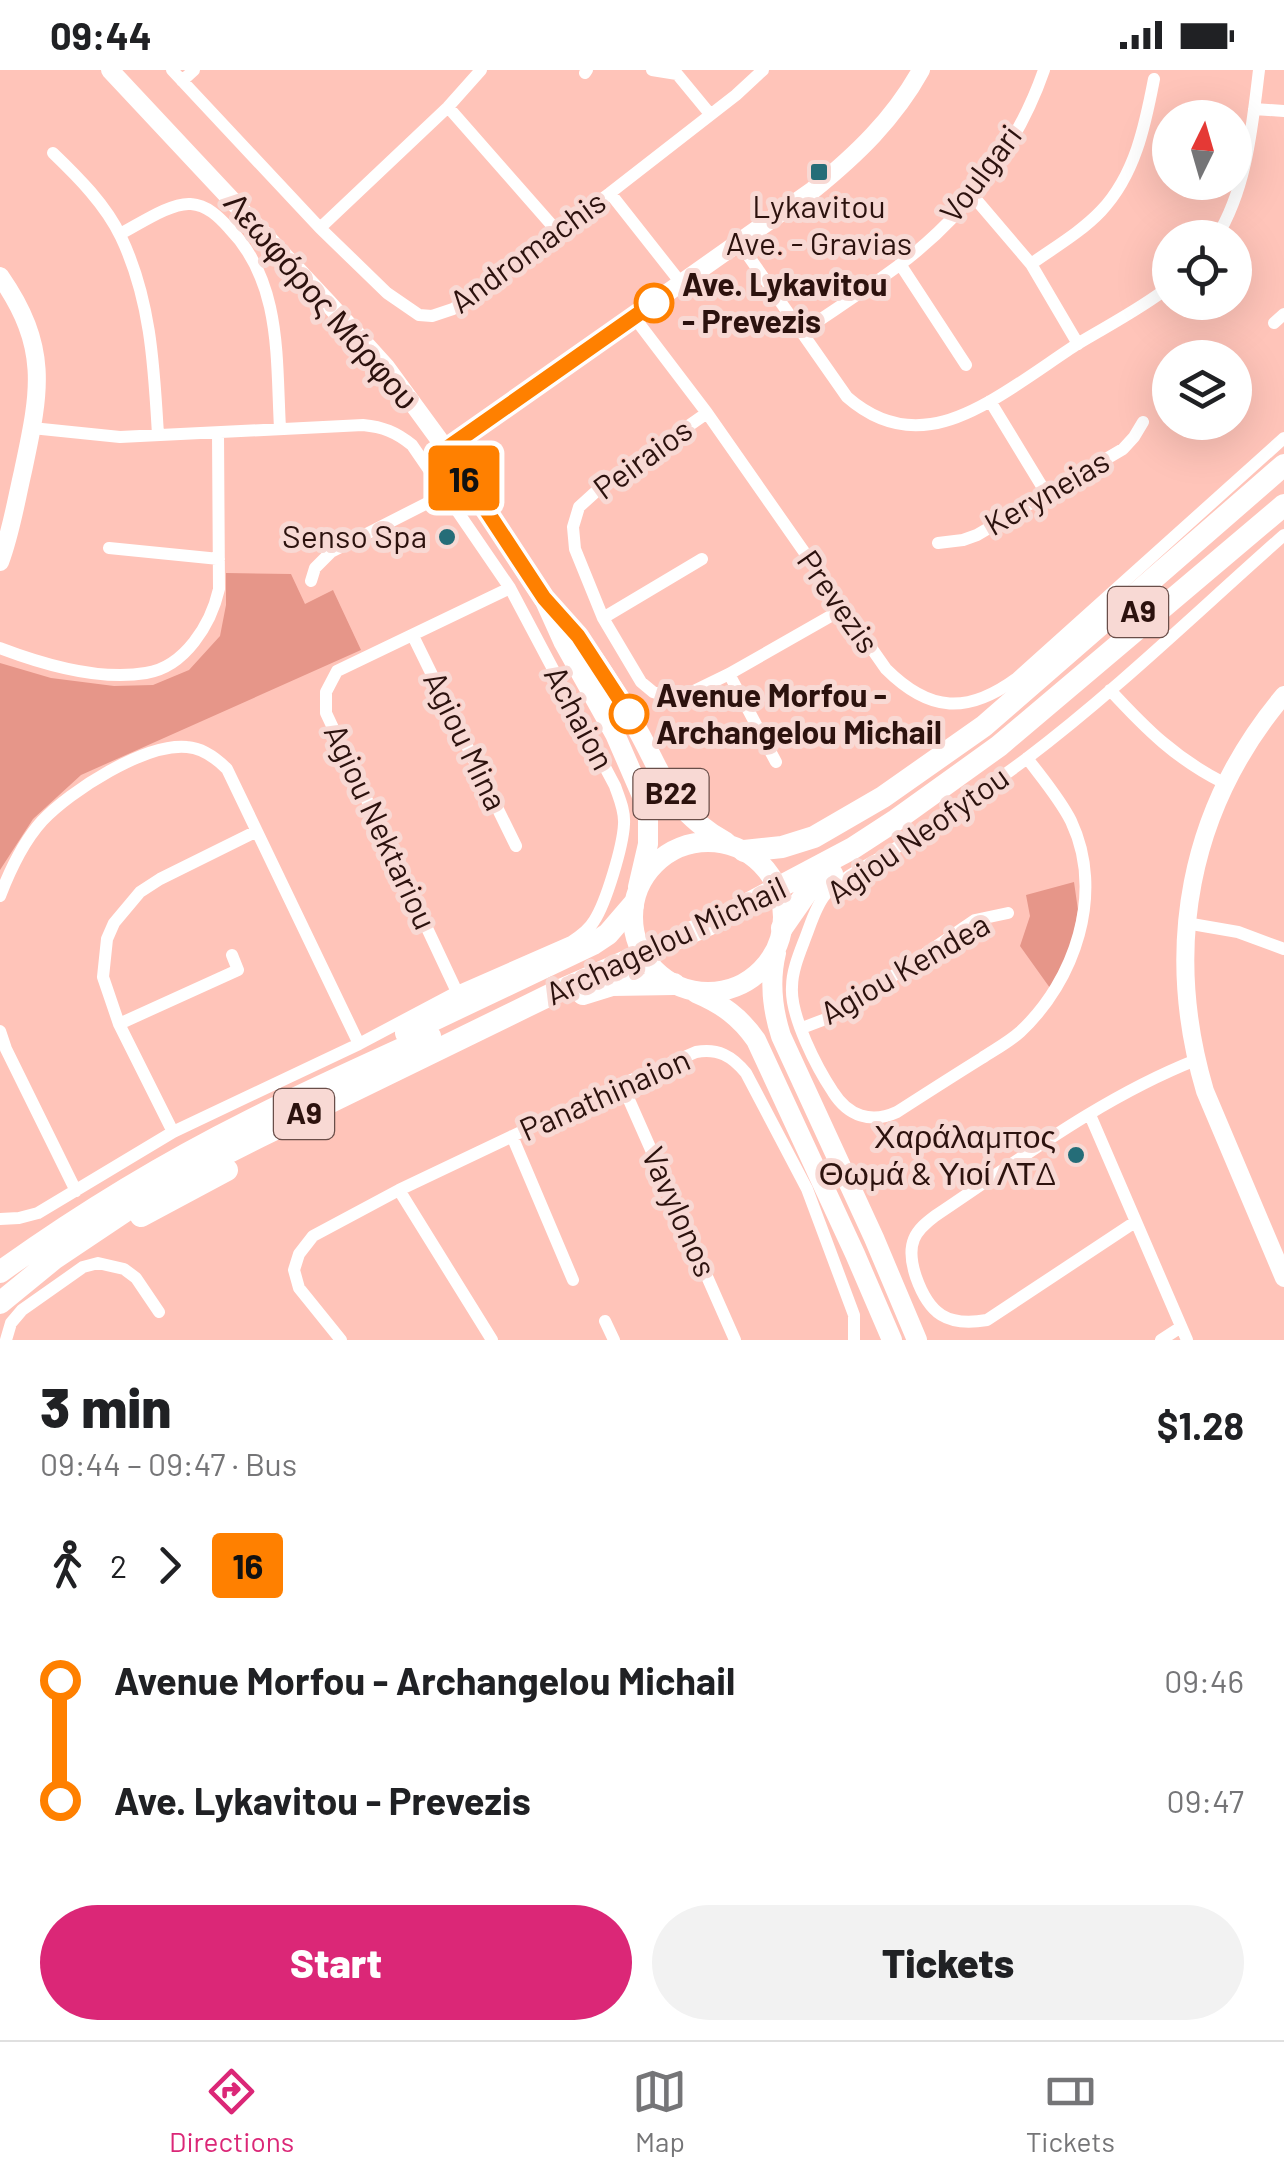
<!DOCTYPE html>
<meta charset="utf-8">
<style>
:root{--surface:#fff;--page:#f2f2f2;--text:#202124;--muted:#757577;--line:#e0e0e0;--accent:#db2777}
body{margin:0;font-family:Barlow,sans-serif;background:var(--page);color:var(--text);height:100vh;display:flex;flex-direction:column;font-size:38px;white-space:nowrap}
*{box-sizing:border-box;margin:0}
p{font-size:32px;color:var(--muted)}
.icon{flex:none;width:55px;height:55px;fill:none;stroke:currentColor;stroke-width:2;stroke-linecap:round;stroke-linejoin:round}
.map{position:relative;height:1270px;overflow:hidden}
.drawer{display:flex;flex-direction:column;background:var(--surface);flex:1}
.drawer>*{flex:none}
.badge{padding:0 20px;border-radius:8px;font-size:35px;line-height:65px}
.needle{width:65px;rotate:5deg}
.tools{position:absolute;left:1152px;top:30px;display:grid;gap:20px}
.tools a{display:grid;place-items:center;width:100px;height:100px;border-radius:50%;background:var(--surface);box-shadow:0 10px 40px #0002;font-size:50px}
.map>.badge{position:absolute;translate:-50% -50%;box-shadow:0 0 0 5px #fff}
.legs{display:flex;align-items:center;gap:15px;height:110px;padding:0 40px;font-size:32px}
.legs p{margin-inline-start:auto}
.overview{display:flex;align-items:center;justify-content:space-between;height:170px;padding:0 40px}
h1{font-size:55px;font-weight:800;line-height:75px}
.cta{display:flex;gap:20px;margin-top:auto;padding:20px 40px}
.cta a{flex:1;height:115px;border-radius:60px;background:var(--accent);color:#fff;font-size:40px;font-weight:800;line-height:115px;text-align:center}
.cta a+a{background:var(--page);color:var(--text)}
ul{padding:0 40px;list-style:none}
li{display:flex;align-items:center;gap:35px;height:120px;font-size:38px}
li i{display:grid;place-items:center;width:15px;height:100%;margin:0 12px;background:currentColor}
li i::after{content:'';width:25px;height:25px;margin:-12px;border:8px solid;border-radius:50%;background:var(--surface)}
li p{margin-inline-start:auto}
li:first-child i{background:linear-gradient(#0000 50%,currentColor 0)}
li:last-child i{background:linear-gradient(currentColor 50%,#0000 0)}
.status{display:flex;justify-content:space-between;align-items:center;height:70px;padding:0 50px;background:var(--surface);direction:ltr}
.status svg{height:28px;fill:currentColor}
.dock{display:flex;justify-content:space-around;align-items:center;height:140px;border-top:2px solid var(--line);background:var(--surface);font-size:28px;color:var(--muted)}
.dock a{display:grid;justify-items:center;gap:5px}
.dock .active{color:var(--accent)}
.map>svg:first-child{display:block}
.green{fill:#e69689}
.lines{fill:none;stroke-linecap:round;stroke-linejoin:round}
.minor{stroke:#fff;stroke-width:12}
.tertiary{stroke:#fff;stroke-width:18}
.secondary{stroke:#fff;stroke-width:18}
.primary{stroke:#fff;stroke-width:20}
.trunk{stroke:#fff;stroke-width:22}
.line-1-casing{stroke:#fff;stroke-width:22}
.line-1{stroke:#ff8000;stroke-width:15}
.poi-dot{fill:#256d78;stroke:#f8d9d4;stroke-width:4}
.stop-1-dot{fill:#fff;stroke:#ff8000;stroke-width:5}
.labels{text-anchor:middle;stroke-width:10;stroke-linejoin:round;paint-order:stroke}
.shield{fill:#f8d9d4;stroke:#694e49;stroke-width:2.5}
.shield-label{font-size:30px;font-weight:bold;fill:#2c120e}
.street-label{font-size:32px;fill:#2c120e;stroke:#f8d9d4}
.poi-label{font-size:32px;fill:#2c120e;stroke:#f8d9d4;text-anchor:end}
.stop-label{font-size:32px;font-weight:bold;fill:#2c120e;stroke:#f8d9d4;text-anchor:start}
</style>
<div class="status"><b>09:44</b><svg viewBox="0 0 49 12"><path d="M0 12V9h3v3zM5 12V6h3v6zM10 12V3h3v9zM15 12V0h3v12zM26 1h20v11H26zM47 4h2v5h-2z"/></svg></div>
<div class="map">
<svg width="1284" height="1270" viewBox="0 0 1284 1270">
<rect width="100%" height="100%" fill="#ffc4b9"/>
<path class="green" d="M226 503 291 504 305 534 333 520 361 580 81 705 33 749 0 800V593L51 608 114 616 153 615 189 600 220 566 226 535Z
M1074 812 1078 840 1070 885 1050 918 1020 876 1030 846 1026 825Z"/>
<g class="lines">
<path class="minor" d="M172 0 320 158 387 223 419 245 432 246 453 239 610 123 736 25 763 0
M652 0 677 4 710 44
M585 3 587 0
M182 11 194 0
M448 37 557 161
M1254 39 1284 41
M53 83C78 107 106 135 121 167 151 230 154 297 158 365
M610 123 681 213
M973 126 1031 194 1078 274
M320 158 448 37 481 0
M120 164C138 155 171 132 191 134 207 135 219 147 229 158 282 212 276 288 280 358
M1216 168C1247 118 1252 57 1259 0
M740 174 847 327C871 348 899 359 931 354 978 348 1038 299 1079 273 1109 255 1142 238 1170 216
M900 194 966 295
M1031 194C1055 177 1081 162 1101 141 1135 105 1145 56 1154 9
M634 247 707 343 886 599C930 643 968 644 1017 608L1284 368
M1274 253 1284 244
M802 262C834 240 867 219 898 196 964 147 1017 78 1044 0
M990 331 1046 423
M707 343 601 417 579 437 573 457 575 479 603 548 641 612 653 622 666 626 677 627 688 624 729 604 843 539
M938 473 963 470 977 465 1123 379 1134 367 1143 352
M109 478 219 489
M311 511 315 498 331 482 445 424
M603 548 702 489
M413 566 516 776
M0 578C42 594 100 611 146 603 185 597 211 554 219 519L218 363
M729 604 776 692
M1110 620C1146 659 1176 689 1224 713
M1027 688C1042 708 1060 729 1071 751 1105 823 1075 911 1020 962 1009 972 994 980 982 988 953 1006 925 1024 897 1042 871 1054 848 1046 833 1022 817 998 790 946 792 917 792 900 800 882 806 866 811 853 816 836 825 825 836 811 872 793 888 783 935 753 982 722 1026 689 1117 620 1199 540 1284 465
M0 826C10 800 23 772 42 751 70 721 145 673 187 677 203 678 216 688 227 699L359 974
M1186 853 1238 862 1284 879
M457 922 326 643V622L337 601 510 518
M119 954 238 900 232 885
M802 958 831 947 849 936 975 850 1008 843
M0 961 6 979 76 1121
M622 1014 735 1270
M1090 1045 1187 1270
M173 1062 119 954 103 907 107 869 114 853 140 822 160 809 255 762
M512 1066 573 1210
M399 1120 492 1270
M0 1149 19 1148 38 1143 173 1062 359 974 457 922 571 872C579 867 589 860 594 851 606 833 623 776 624 754 625 740 619 728 615 716L510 518 412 375C396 362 383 357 363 355L120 367 32 358
M1135 1152 987 1250C947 1257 929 1244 916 1207 912 1195 909 1181 914 1169 918 1159 927 1152 935 1146 1019 1090 1102 1027 1196 990
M605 1251 614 1270
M6 1270 11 1253 22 1240 83 1197 98 1193 124 1199 136 1208 159 1242
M341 1270 299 1218 294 1200 299 1184 313 1166 399 1120 622 1014 696 982C718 978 732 986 746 1003L807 1119 854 1245V1270
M1161 1270 1181 1257"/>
<path class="tertiary" d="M0 206C50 278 40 321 23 401 16 431 11 463 0 492
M1284 625C1188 739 1163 879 1205 1021L1284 1208"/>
<path class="secondary" d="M110 0 328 233 386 297 446 379 813 120C856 85 894 49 921 0"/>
<path class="primary" d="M446 379 544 529 563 571 615 664 642 726 648 749V774L638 817
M556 541C586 573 610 612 632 650 664 704 666 738 726 772
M633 847a75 75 0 1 1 150 0a75 75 0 1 1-150 0Z
M776 883C769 912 772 938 781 966L874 1168 917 1270
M696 923C722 934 740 947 756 970L855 1184 892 1270"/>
<path class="trunk" d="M744 781 782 777 814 767 883 727 984 656 1284 395
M782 858 807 822 832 804
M583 924 612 915 674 914
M406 963 593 874 608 864 633 835
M141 1146 227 1100
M0 1202C78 1146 163 1094 249 1051 308 1021 369 994 430 966
M0 1233 55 1188 164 1115 259 1067 558 921 708 855 853 778 896 750 999 676 1284 435"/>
</g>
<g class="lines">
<g class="line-1-casing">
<path id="line-1" d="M629 644 578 566 544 528 446 379 654 233"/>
</g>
<use href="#line-1" class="line-1"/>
</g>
<g class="poi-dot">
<rect x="809" y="92" width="20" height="20" rx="5"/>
<circle cx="447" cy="467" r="10"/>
<circle cx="1076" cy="1085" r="10"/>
</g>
<g class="stop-1-dot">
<circle cx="654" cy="233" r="18"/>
<circle cx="629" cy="644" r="18"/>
</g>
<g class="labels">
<g class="shield">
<rect x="1108" y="517" width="60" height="50" rx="8"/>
<rect x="633.5" y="699" width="75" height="50" rx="8"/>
<rect x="274" y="1019" width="60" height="50" rx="8"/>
</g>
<g class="shield-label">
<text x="1138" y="552">A9</text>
<text x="671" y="734">B22</text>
<text x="304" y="1054">A9</text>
</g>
<g class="street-label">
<text transform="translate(981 104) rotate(-53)" y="11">Voulgari</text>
<text transform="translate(528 182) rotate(-36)" y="11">Andromachis</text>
<text transform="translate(321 231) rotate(49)" y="11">Λεωφόρος Μόρφου</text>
<text transform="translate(643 389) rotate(-36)" y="11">Peiraios</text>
<text transform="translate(1047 423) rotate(-30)" y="11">Keryneias</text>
<text transform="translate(838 532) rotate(55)" y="11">Prevezis</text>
<text transform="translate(579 648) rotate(62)" y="11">Achaion</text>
<text transform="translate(465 671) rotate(64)" y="11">Agiou Mina</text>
<text transform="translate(380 757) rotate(65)" y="11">Agiou Nektariou</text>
<text transform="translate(918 765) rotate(-35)" y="11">Agiou Neofytou</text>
<text transform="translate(666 871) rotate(-25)" y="11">Archagelou Michail</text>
<text transform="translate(905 899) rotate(-30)" y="11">Agiou Kendea</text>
<text transform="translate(605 1025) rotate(-24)" y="11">Panathinaion</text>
<text transform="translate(679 1142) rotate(66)" y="11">Vavylonos</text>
</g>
<g class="poi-label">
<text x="819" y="148" text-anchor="middle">Lykavitou<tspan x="819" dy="37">Ave. - Gravias</tspan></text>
<text x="427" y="478">Senso Spa</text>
<text x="1056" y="1078">Χαράλαμπος<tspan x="1056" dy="37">Θωμά &amp; Υιοί ΛΤΔ</tspan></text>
</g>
<g class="stop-label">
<text x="682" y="226">Ave. Lykavitou<tspan x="682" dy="37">- Prevezis</tspan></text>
<text x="656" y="637">Avenue Morfou -<tspan x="656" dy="37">Archangelou Michail</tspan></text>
</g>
</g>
</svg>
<div class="tools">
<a><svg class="needle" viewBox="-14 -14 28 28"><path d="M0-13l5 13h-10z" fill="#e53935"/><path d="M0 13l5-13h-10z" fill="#757577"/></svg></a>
<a><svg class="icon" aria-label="locate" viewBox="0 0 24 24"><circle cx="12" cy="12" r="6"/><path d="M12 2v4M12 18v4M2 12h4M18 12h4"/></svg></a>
<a><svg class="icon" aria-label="layers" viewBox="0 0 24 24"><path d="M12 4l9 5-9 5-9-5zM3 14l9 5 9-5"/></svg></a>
</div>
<b class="badge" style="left:464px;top:408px;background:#ff8000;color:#111">16</b>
</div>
<section class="drawer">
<div class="overview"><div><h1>3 min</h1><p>09:44 – 09:47 · Bus</p></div><b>$1.28</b></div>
<div class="legs"><svg class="icon" aria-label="walk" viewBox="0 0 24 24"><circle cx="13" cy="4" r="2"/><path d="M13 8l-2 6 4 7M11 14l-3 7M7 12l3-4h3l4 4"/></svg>2<svg class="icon" aria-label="forward" viewBox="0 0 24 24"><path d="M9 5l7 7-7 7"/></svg><b class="badge" style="background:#ff8000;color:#111">16</b></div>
<ul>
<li><i style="color:#ff8000"></i><b>Avenue Morfou - Archangelou Michail</b><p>09:46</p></li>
<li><i style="color:#ff8000"></i><b>Ave. Lykavitou - Prevezis</b><p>09:47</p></li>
</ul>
<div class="cta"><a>Start</a><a>Tickets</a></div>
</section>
<nav class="dock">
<a class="active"><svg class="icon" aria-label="directions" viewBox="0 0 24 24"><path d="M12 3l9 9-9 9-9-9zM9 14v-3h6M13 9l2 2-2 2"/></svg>Directions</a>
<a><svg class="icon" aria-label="map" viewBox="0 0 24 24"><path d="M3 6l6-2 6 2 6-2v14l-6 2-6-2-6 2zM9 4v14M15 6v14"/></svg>Map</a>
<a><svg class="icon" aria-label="tickets" viewBox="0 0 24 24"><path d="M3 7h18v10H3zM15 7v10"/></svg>Tickets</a>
</nav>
